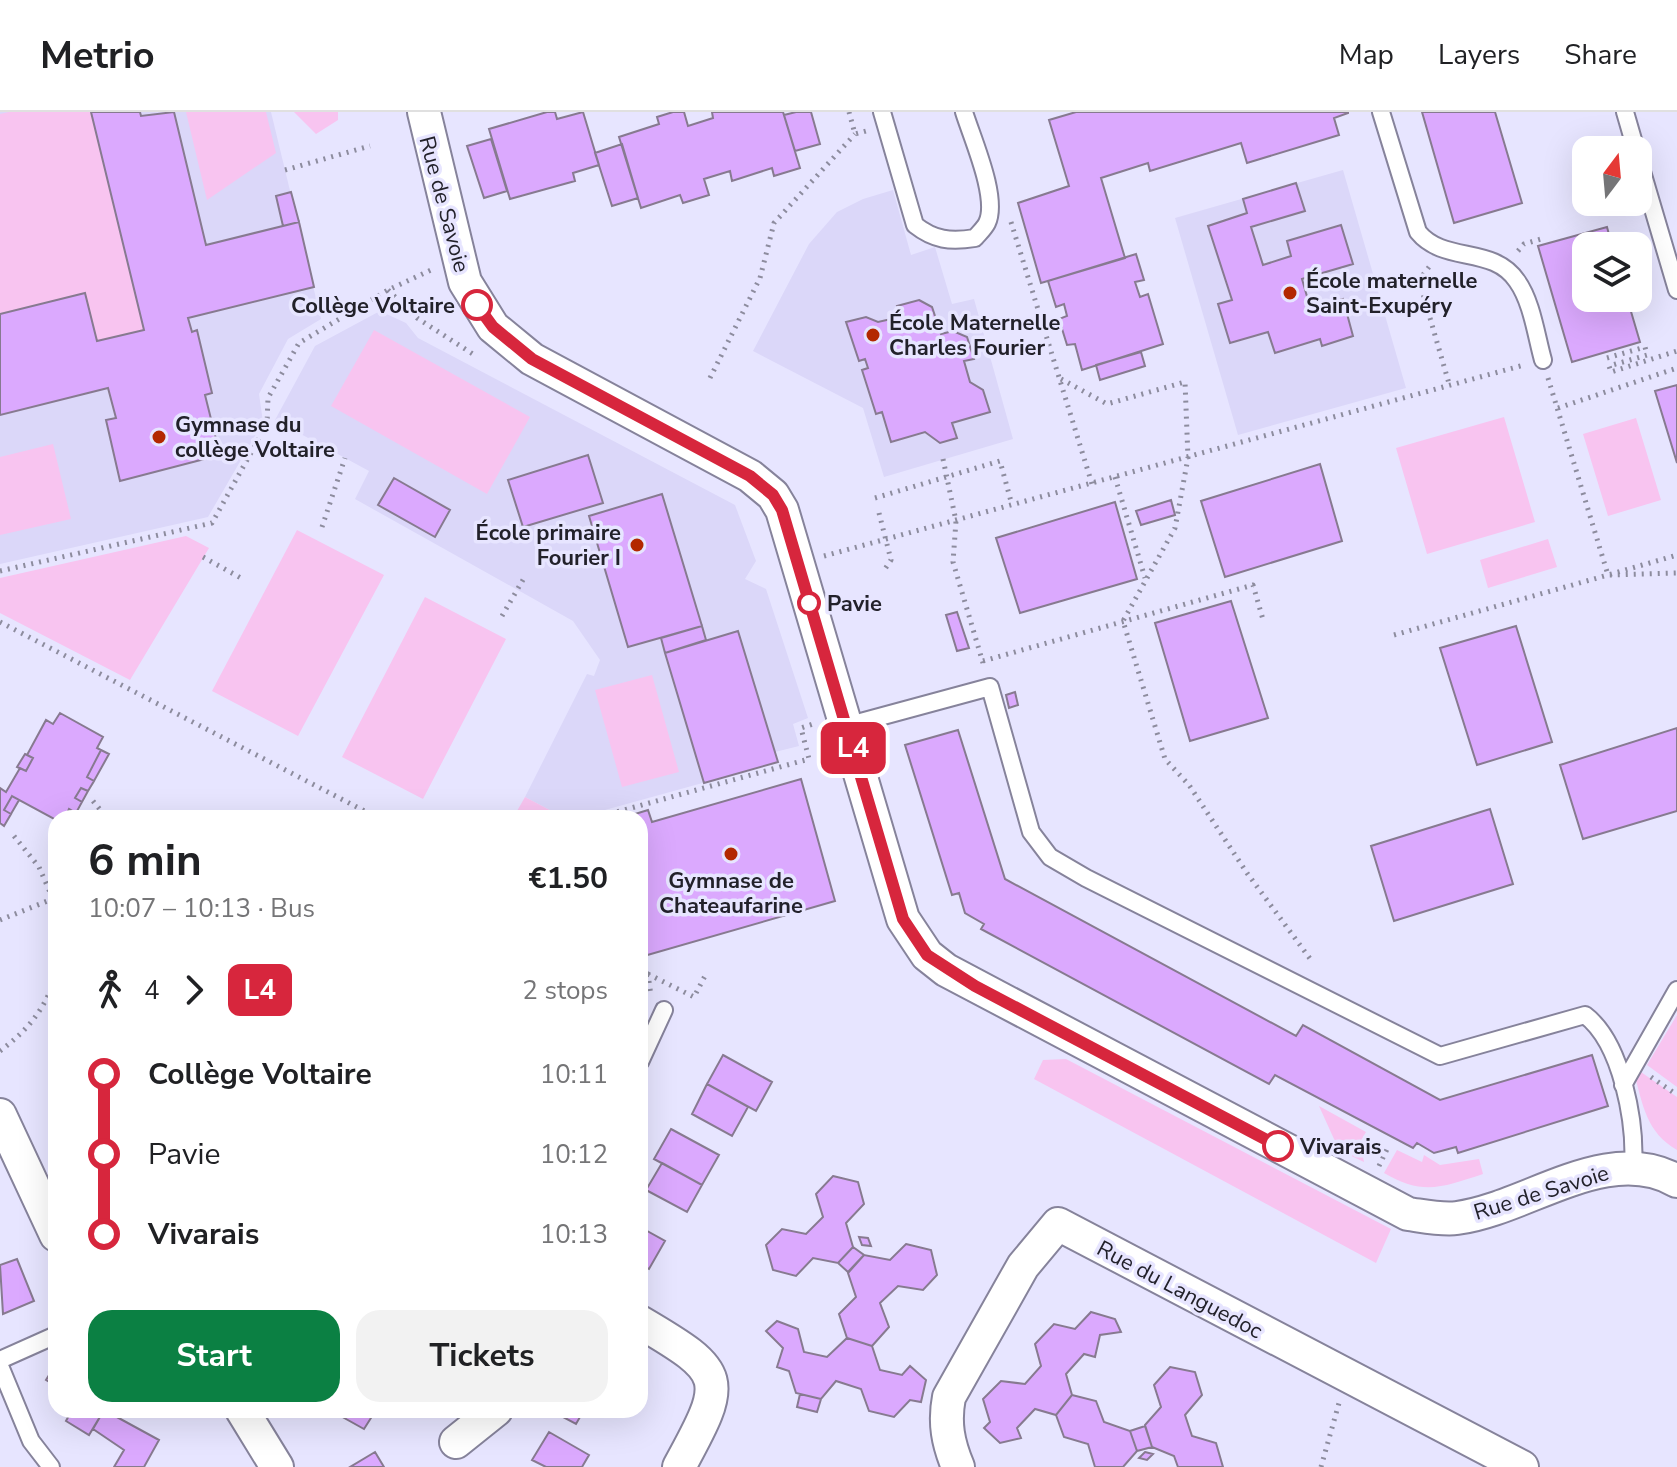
<!DOCTYPE html>
<meta charset="utf-8">
<style>
:root{--surface:#fff;--page:#f2f2f2;--text:#202124;--muted:#757577;--line:#e0e0e0;--accent:#0b8043}
body{margin:0;font-family:"Nunito Sans",sans-serif;background:var(--page);color:var(--text);height:100vh;display:flex;flex-direction:column;font-size:30px;white-space:nowrap}
*{box-sizing:border-box;margin:0}
p{font-size:26px;color:var(--muted)}
.icon{flex:none;width:44px;height:44px;fill:none;stroke:currentColor;stroke-width:2;stroke-linecap:round;stroke-linejoin:round}
.map{position:relative;flex:1;overflow:hidden}
.side{position:absolute;left:48px;top:698px;width:600px;height:608px;display:flex;flex-direction:column;background:var(--surface);border-radius:24px;box-shadow:0 8px 32px #0002}
.side>*{flex:none}
.badge{padding:0 16px;border-radius:12px;font-size:28px;line-height:52px}
.needle{width:52px;rotate:16deg}
.buttons{position:absolute;left:1572px;top:24px;display:grid;gap:16px}
.buttons a{display:grid;place-items:center;width:80px;height:80px;border-radius:16px;background:var(--surface);box-shadow:0 8px 32px #0002;font-size:40px}
.map>.badge{position:absolute;translate:-50% -50%;box-shadow:0 0 0 4px #fff}
.legs{display:flex;align-items:center;gap:12px;height:88px;padding:0 40px;font-size:26px}
.legs p{margin-inline-start:auto}
.head{display:flex;align-items:center;justify-content:space-between;height:136px;padding:0 40px}
h1{font-size:44px;font-weight:700;line-height:60px}
.action{display:flex;gap:16px;margin-top:auto;padding:16px 40px}
.action a{flex:1;height:92px;border-radius:24px;background:var(--accent);color:#fff;font-size:32px;font-weight:700;line-height:92px;text-align:center}
.action a+a{background:var(--page);color:var(--text)}
ul{padding:0 40px;list-style:none}
li{display:flex;align-items:center;gap:28px;height:80px;font-size:30px}
li i{display:grid;place-items:center;width:12px;height:100%;margin:0 10px;background:currentColor}
li i::after{content:'';width:20px;height:20px;margin:-10px;border:6px solid;border-radius:50%;background:var(--surface)}
li p{margin-inline-start:auto}
li:first-child i{background:linear-gradient(#0000 50%,currentColor 0)}
li:last-child i{background:linear-gradient(currentColor 50%,#0000 0)}
header{display:flex;align-items:center;gap:48px;box-sizing:border-box;height:112px;padding:0 40px;background:var(--surface);border-bottom:2px solid var(--line)}
header strong{font-size:38px}
nav{display:flex;gap:44px;margin-inline-start:auto;font-size:28px}
.map>svg:first-child{display:block}
.built{fill:#dbd7f9}
.green{fill:#f8c4f0}
.building{fill:#dba9fe;stroke:#877a90;stroke-width:2}
.lines{fill:none;stroke-linecap:round;stroke-linejoin:round}
.lane-casing{stroke:#86839b;stroke-width:20}
.street-casing{stroke:#86839b;stroke-width:36}
.path{stroke:#8d8c9e;stroke-width:5;stroke-dasharray:2 6;stroke-linecap:butt}
.lane{stroke:#fff;stroke-width:16}
.street{stroke:#fff;stroke-width:32}
.line-1-casing{stroke:#fff;stroke-width:18}
.line-1{stroke:#d7263d;stroke-width:12}
.poi-dot{fill:#b32800;stroke:#e7e5ff;stroke-width:3}
.stop-1-dot{fill:#fff;stroke:#d7263d;stroke-width:4}
.labels{text-anchor:middle;stroke-width:7;stroke-linejoin:round;paint-order:stroke}
.street-label{font-size:22px;fill:#22212a;stroke:#e7e5ff}
.poi-label{font-size:22px;font-weight:bold;fill:#22212a;stroke:#e7e5ff;text-anchor:start}
.stop-label{font-size:22px;font-weight:bold;fill:#22212a;stroke:#e7e5ff;text-anchor:start}
</style>
<header>
<strong>Metrio</strong>
<nav><a>Map</a><a>Layers</a><a>Share</a></nav>
</header>
<div class="map">
<svg width="1677" height="1355" viewBox="0 0 1677 1355">
<rect width="100%" height="100%" fill="#e7e5ff"/>
<path class="built" d="M0 0H271L321 207 288 227 259 282 263 310 208 405 0 452Z
M1343 58 1406 276 1238 323 1175 106Z
M893 78 911 143 935 135 952 192 974 187 1013 327 884 365 863 296 753 239 809 132 837 100 863 87Z
M380 199 406 211 418 226 735 393 756 449 745 467 766 477 808 606 793 612 799 634 775 640 778 650 576 706H565L525 685 587 562 594 564 600 548 573 509 355 387 369 359 275 308 315 234Z"/>
<path class="green" d="M9 0H91L144 218 97 229 84 181 0 202V2Z
M186 0H266L276 41 207 88Z
M294 0H338V8L316 22Z
M374 218 530 305 487 382 331 294Z
M1504 305 1535 410 1427 442 1396 336Z
M1636 306 1661 388 1608 404 1583 322Z
M53 332 71 407 0 423V345Z
M297 418 384 463 298 624 212 579Z
M186 424 209 436 130 568 0 501V466Z
M1548 427 1557 455 1488 476 1480 448Z
M425 485 506 527 423 687 342 645Z
M652 563 679 660 622 675 595 578Z
M525 685 565 706H513Z
M1677 903V975L1647 953Z
M1066 947 1391 1117 1376 1151 1034 967 1043 948Z
M1638 958 1677 985V1038C1646 1020 1643 993 1634 961Z
M1319 994 1366 1020 1360 1030 1364 1050 1339 1038Z
M1397 1038 1422 1050 1424 1043 1440 1053 1479 1047 1483 1062C1443 1075 1423 1084 1384 1061Z"/>
<path class="building" d="M91 0H140L141 4 174 0 206 133 299 110 314 175 188 206 192 220 197 218 212 281 205 283 220 343 120 369 106 308 116 306 108 276 0 303V202L85 181 97 229 144 218Z
M547 0H555L557 7 583 0 599 53 573 61 575 69 510 87 489 17Z
M673 0H684L688 14 713 6 712 0H783L800 56 774 64 772 56 732 69 730 59 704 67 709 83 683 91 680 83 641 96 619 25 659 12 657 5Z
M796 0H811L820 32 795 39 784 3Z
M1076 0H1348V1L1334 6 1339 23 1247 51 1241 31 1150 59 1148 51 1101 66 1125 146 1041 171 1018 91 1069 74 1049 8Z
M1422 0H1495L1522 91 1454 111Z
M491 27 507 79 484 86 467 34Z
M622 32 638 86 612 94 595 41Z
M1296 71 1305 99 1251 115 1263 153 1291 144 1287 129 1341 113 1353 152 1302 167 1310 195 1343 187 1353 224 1322 234 1320 227 1275 241 1268 220 1230 231 1218 192 1232 188 1208 114 1247 101 1243 87Z
M291 80 299 110 283 114 276 84Z
M1607 115 1612 134H1586V186H1627L1640 230 1572 250 1538 134Z
M1136 142 1144 168 1135 170 1140 185 1148 182 1163 232 1082 258 1075 232 1067 233 1059 207 1067 204 1064 192 1056 195 1048 169Z
M919 188 932 195 941 222 953 219 967 225 974 247 964 249 970 270 983 278 990 300 952 311 957 326 940 331 925 320 891 330 882 300 876 302 862 258 868 256 865 247 859 249 846 210 866 205 878 210 900 205 897 194Z
M1141 240 1145 254 1100 268 1096 253Z
M1677 273V351L1655 279Z
M588 343 603 391 523 415 508 368Z
M1320 352 1342 429 1225 465 1201 389Z
M394 366 450 398 435 425 378 393Z
M662 382 702 514 628 535 589 404Z
M1171 388 1175 403 1141 413 1136 399Z
M1115 390 1137 467 1020 501 996 426Z
M1231 489 1268 606 1190 629 1155 511Z
M957 500 969 536 957 539 946 503Z
M702 514 706 528 665 541 661 526Z
M1516 514 1552 630 1477 653 1440 536Z
M738 519 778 650 704 671 665 541Z
M1015 580 1018 593 1009 596 1006 583Z
M60 601 103 625 97 636 101 638 87 665 94 669 88 679 81 676 75 686 82 690 76 701 69 697 65 706 56 708 12 684 4 698 11 702 4 714 0 711V676L6 680 20 656 26 659 33 646 27 643 46 608 53 612Z
M1677 616V699L1583 727 1560 653Z
M958 618 1005 767 1296 924 1303 913 1440 988 1592 943 1608 994 1458 1041 1456 1035 1434 1041 1417 1031 1413 1036 1275 963 1269 972 981 817 984 812 965 801 959 781 952 783 905 633Z
M101 638 109 642 94 669 87 665Z
M25 642 33 646 26 659 17 655Z
M801 667 835 789 644 844 640 830V706H622L648 698 652 710Z
M81 676 88 679 82 690 75 686Z
M12 684 19 688 11 702 4 698Z
M1490 697 1513 772 1394 809 1371 734Z
M723 943 772 970 756 999 707 972Z
M707 972 748 995 732 1024 692 1002Z
M671 1017 719 1043 702 1073 654 1047Z
M662 1051 702 1073 687 1100 646 1078Z
M833 1064 858 1070 864 1092 846 1111 853 1135 838 1151 813 1146 796 1164 773 1158 766 1133 782 1117 806 1122 823 1105 816 1082Z
M640 1115 665 1129 649 1157 640 1152Z
M859 1125 868 1126 871 1134 862 1133Z
M906 1132 931 1138 937 1163 923 1178 898 1174 880 1191 889 1215 872 1234 847 1226 839 1202 856 1185 848 1161 864 1143 890 1148Z
M853 1135 864 1143 848 1160 838 1151Z
M17 1147 34 1189 3 1202 0 1153Z
M1091 1200 1115 1207 1121 1220 1100 1223 1095 1245 1084 1242 1066 1262 1072 1283 1056 1303 1035 1297 1017 1316 1021 1326 1000 1331 984 1316 990 1310 983 1287 1001 1269 1025 1272 1041 1254 1035 1232 1054 1212 1075 1217Z
M777 1209 798 1217 804 1240 827 1245 847 1226 872 1234 880 1258 902 1263 910 1254 926 1268 921 1290 910 1288 894 1305 869 1299 861 1277 836 1269 821 1287 796 1281 789 1259 777 1255 783 1236 766 1219Z
M56 1252V1274L46 1268Z
M1170 1255 1195 1260 1202 1283 1185 1303 1192 1324 1216 1331 1223 1355H1178L1174 1344 1152 1335 1145 1313 1161 1295 1154 1273Z
M800 1282 821 1287 817 1300 797 1295Z
M1072 1283 1096 1289 1104 1310 1130 1319 1137 1339 1123 1355H1095L1088 1332 1064 1325 1056 1303Z
M72 1298H104L89 1323 66 1309Z
M104 1298 159 1328 144 1355H114L124 1338 93 1317Z
M330 1298H376L364 1317Z
M550 1298H584L576 1312Z
M1145 1314 1152 1335 1137 1339 1130 1319Z
M549 1320 589 1343 582 1355H546L532 1348Z
M375 1340 384 1355H350Z
M1145 1340 1153 1342 1147 1348 1139 1346Z"/>
<g class="lines">
<g class="lane-casing">
<path id="lane" d="M882 0 915 113C934 128 950 130 975 126 978 122 984 117 987 111 999 86 972 26 964 0
M1381 0 1418 120C1444 152 1493 133 1517 169 1532 190 1536 223 1543 248
M1625 0 1636 38
M1638 46 1677 178
M846 614 990 575 1031 720 1050 745 1086 766 1440 944 1585 903C1622 931 1636 1011 1633 1056
M640 950 664 898
M1623 973 1677 878
M0 1248 56 1223
M0 1254 31 1329 51 1355"/>
</g>
<g class="street-casing">
<path id="street" d="M424 0 465 170 493 215 532 247 750 364 773 383 782 398 903 807 927 843 946 858 1408 1102C1423 1104 1442 1108 1457 1106 1527 1097 1607 1029 1677 1069
M0 1003 56 1123
M640 1210C727 1261 728 1266 679 1355
M242 1298 277 1355
M456 1330 496 1298
M958 1355C948 1331 944 1311 949 1285L1023 1154 1058 1112 1522 1355"/>
</g>
<path class="path" d="M849 0 855 22 866 19
M285 58 370 34
M1011 110 1092 372
M1518 139 1524 132 1541 127
M1429 155 1419 168 1450 275
M388 178 417 206 476 244
M1607 246 1645 235 1647 243 1609 254 1611 260 1677 239
M710 266 760 166 774 111 855 22
M1548 266 1608 463 1677 443
M1061 267 1107 292 1185 270 1188 346 1175 416 1123 509 1165 647 1189 673 1247 761 1311 848
M1558 296 1677 256
M943 347 956 409 953 450 983 551
M1115 365 1145 466
M875 386 1000 349 1012 393
M879 401 891 448 885 457
M322 415 345 346
M824 444 1524 253
M203 445 241 466
M0 459 212 411 267 312 268 286 299 231 388 178 431 158
M502 504 524 466
M0 510 378 706
M1394 523 1608 463 1677 461
M983 549 1253 473 1264 511
M93 689 107 706
M602 704 809 647 801 616 816 611
M14 724 39 755 56 794
M0 808 55 786
M640 858 648 862 651 884
M648 862 694 885 707 860
M0 939C28 918 46 896 56 863
M1651 965 1677 983
M1379 1054 1389 1033
M1321 1355 1339 1291"/>
<use href="#lane" class="lane"/>
<use href="#street" class="street"/>
</g>
<g class="lines">
<g class="line-1-casing">
<path id="line-1" d="M477 193 493 215 532 247 750 364 773 383 782 398 903 807 927 843 975 874 1278 1034"/>
</g>
<use href="#line-1" class="line-1"/>
</g>
<g class="poi-dot">
<circle cx="1290" cy="181" r="8"/>
<circle cx="873" cy="223" r="8"/>
<circle cx="159" cy="325" r="8"/>
<circle cx="637" cy="433" r="8"/>
<circle cx="731" cy="742" r="8"/>
</g>
<g class="stop-1-dot">
<circle cx="477" cy="193" r="14"/>
<circle cx="809" cy="491" r="10"/>
<circle cx="1278" cy="1034" r="14"/>
</g>
<g class="labels">
<g class="street-label">
<text transform="translate(445 92) rotate(75)" y="8">Rue de Savoie</text>
<text transform="translate(1541 1080) rotate(-17)" y="8">Rue de Savoie</text>
<text transform="translate(1180 1177) rotate(28)" y="8">Rue du Languedoc</text>
</g>
<g class="poi-label">
<text x="1306" y="176">École maternelle<tspan x="1306" dy="25">Saint-Exupéry</tspan></text>
<text x="889" y="218">École Maternelle<tspan x="889" dy="25">Charles Fourier</tspan></text>
<text x="175" y="320">Gymnase du<tspan x="175" dy="25">collège Voltaire</tspan></text>
<text x="621" y="428" text-anchor="end">École primaire<tspan x="621" dy="25">Fourier I</tspan></text>
<text x="731" y="776" text-anchor="middle">Gymnase de<tspan x="731" dy="25">Chateaufarine</tspan></text>
</g>
<g class="stop-label">
<text x="455" y="201" text-anchor="end">Collège Voltaire</text>
<text x="827" y="499">Pavie</text>
<text x="1300" y="1042">Vivarais</text>
</g>
</g>
</svg>
<div class="buttons">
<a><svg class="needle" viewBox="-14 -14 28 28"><path d="M0-13l5 13h-10z" fill="#e53935"/><path d="M0 13l5-13h-10z" fill="#757577"/></svg></a>
<a><svg class="icon" aria-label="layers" viewBox="0 0 24 24"><path d="M12 4l9 5-9 5-9-5zM3 14l9 5 9-5"/></svg></a>
</div>
<b class="badge" style="left:853px;top:636px;background:#d7263d;color:#fff">L4</b>
<section class="side">
<div class="head"><div><h1>6 min</h1><p>10:07 – 10:13 · Bus</p></div><b>€1.50</b></div>
<div class="legs"><svg class="icon" aria-label="walk" viewBox="0 0 24 24"><circle cx="13" cy="4" r="2"/><path d="M13 8l-2 6 4 7M11 14l-3 7M7 12l3-4h3l4 4"/></svg>4<svg class="icon" aria-label="forward" viewBox="0 0 24 24"><path d="M9 5l7 7-7 7"/></svg><b class="badge" style="background:#d7263d;color:#fff">L4</b><p>2 stops</p></div>
<ul>
<li><i style="color:#d7263d"></i><b>Collège Voltaire</b><p>10:11</p></li>
<li><i style="color:#d7263d"></i><span>Pavie</span><p>10:12</p></li>
<li><i style="color:#d7263d"></i><b>Vivarais</b><p>10:13</p></li>
</ul>
<div class="action"><a>Start</a><a>Tickets</a></div>
</section>
</div>
